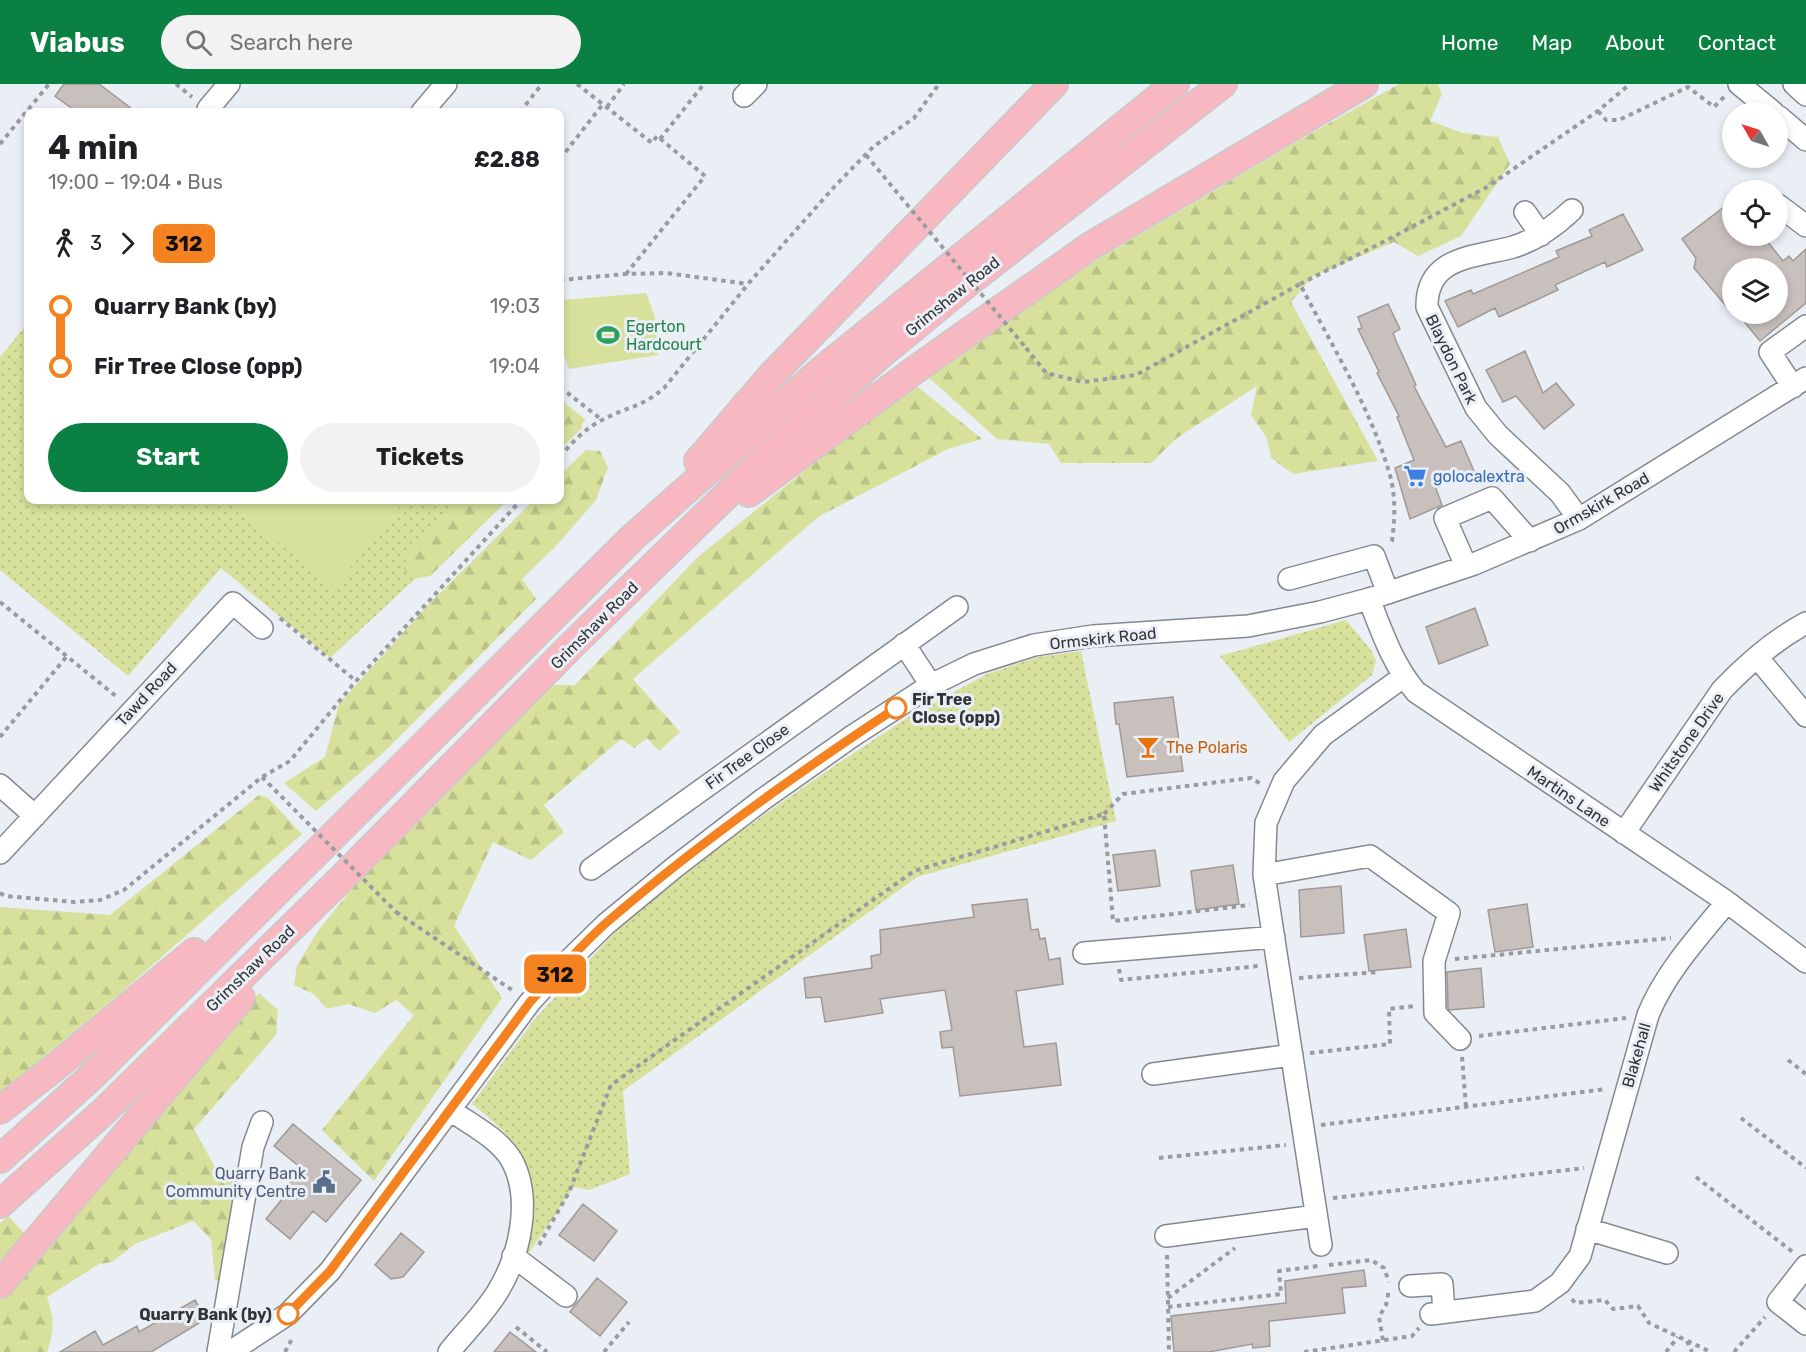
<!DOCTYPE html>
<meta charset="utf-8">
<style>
:root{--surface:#fff;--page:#f2f2f2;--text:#202124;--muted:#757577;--accent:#0b8043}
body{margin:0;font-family:Rubik,sans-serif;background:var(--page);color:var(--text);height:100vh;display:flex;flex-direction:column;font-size:22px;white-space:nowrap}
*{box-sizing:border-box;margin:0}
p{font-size:20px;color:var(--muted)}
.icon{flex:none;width:33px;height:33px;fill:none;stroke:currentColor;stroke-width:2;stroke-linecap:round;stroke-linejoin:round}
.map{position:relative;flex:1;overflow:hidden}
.details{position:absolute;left:24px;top:24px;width:540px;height:396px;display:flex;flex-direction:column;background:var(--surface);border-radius:12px;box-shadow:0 3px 9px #0003}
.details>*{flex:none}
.badge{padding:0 12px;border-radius:9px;font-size:21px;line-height:39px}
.needle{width:39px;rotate:309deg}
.controls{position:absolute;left:1722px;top:18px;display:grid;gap:12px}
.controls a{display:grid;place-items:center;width:66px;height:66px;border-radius:50%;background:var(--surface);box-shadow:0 3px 9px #0003;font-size:30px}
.map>.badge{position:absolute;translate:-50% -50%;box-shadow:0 0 0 3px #fff}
.legs{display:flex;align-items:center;gap:9px;height:66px;padding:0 24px;font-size:20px}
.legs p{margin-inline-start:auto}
.overview{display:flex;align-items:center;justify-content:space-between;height:102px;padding:0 24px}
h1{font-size:33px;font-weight:700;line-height:45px}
.cta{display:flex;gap:12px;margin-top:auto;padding:12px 24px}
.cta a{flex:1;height:69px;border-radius:36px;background:var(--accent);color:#fff;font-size:24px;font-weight:700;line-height:69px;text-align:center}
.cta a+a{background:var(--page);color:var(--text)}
ul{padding:0 24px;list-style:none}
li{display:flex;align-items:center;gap:21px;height:60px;font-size:22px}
li i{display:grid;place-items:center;width:9px;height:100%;margin:0 8px;background:currentColor}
li i::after{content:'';width:15px;height:15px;margin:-8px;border:4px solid;border-radius:50%;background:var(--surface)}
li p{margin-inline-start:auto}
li:first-child i{background:linear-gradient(#0000 50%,currentColor 0)}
li:last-child i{background:linear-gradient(currentColor 50%,#0000 0)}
header{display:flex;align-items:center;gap:36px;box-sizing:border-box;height:84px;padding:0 30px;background:var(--accent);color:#fff}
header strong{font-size:28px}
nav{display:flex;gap:33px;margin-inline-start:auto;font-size:21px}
.search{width:420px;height:54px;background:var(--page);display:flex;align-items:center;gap:15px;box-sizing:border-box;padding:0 21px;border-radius:33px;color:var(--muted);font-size:22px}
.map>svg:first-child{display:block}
.grass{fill:url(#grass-dots)}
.forest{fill:url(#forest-firs)}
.pitch{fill:#d7e19c}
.building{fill:#c8c0bd;stroke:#a19996;stroke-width:1.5}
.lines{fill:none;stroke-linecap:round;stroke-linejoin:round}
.minor-casing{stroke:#85898f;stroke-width:24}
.major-casing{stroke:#cacacb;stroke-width:30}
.path{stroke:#999ba1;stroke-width:4;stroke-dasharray:4.5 4.5;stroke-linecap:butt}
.minor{stroke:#fff;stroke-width:21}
.major{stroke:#f7b8c1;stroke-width:27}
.path-bridge{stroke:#999ba1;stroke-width:4;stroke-dasharray:4.5 4.5;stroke-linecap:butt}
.line-1-casing{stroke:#fff;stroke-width:14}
.line-1{stroke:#f58220;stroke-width:9}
.stop-1-dot{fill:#fff;stroke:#f58220;stroke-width:3}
.labels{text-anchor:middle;stroke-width:6;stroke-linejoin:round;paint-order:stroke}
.street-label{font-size:16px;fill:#333437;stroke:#eaeef5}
.leisure-label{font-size:16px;fill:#27864d;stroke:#eaeef5;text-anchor:start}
.shop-label{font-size:16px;fill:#366cbe;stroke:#eaeef5;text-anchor:start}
.stop-label{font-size:16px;font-weight:bold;fill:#333437;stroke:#eaeef5;text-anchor:start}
.food-label{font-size:16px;fill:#c56008;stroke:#eaeef5;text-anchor:start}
.service-label{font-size:16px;fill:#4e5e75;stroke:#eaeef5;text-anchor:end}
</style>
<header>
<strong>Viabus</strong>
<div class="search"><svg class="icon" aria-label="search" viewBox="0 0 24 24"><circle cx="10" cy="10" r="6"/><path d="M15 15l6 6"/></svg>Search here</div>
<nav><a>Home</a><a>Map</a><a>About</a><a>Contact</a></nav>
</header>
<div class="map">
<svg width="1806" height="1268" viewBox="0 0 1806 1268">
<defs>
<pattern id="grass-dots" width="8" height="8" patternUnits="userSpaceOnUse" patternTransform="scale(1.5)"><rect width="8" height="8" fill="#d7e19c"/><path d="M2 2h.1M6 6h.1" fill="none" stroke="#b9c287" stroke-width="1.8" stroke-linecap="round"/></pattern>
<pattern id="forest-firs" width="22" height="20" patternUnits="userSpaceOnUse" patternTransform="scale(1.5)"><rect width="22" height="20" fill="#d7e19c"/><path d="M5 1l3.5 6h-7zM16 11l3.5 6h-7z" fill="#b9c287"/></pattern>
</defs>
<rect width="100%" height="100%" fill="#eaeef5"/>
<path class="grass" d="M28 239V416H500L330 574 221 484 128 592 0 486V273Z
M560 315 586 336 560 360Z
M1346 536 1371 566 1376 577 1372 591 1289 658 1220 572Z
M1081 567 1116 737 917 793 623 1007 630 1090 589 1106 574 1103 526 1173C528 1154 535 1127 533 1108 528 1066 503 1045 472 1020L534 936 628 834 721 761 837 680 910 632 987 590 1038 573Z"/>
<path class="forest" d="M1399 0H1438L1442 10 1430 37 1463 49 1498 53 1510 80 1461 152 1418 172 1394 158 1312 193 1291 218 1378 377 1293 390 1271 374 1267 354 1251 331 1257 302 1177 354 1151 379H1061L1049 360 997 355 926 291 1028 217 1303 54Z
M913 299 982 355 948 365 818 433 633 595 680 648 659 667 647 654 634 664 621 655 544 721 564 748 531 776 493 758 454 842 502 914 374 1097 322 1046 414 931 396 916 375 929 348 920 327 925 314 910 294 901 297 881 320 844 375 777 544 601H575L698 473Z
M560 321 572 328 583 343 560 366Z
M586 366 600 367 608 383 596 416 556 462 522 495 536 515 383 669 316 727 284 699 325 673 339 620 429 520 534 416H560V391Z
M459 416H508L430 492 412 495 404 485 409 462Z
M259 711 268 714 302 750 124 906 0 1009V823L110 831Z
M259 909 278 926 276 951 194 1045 217 1087 240 1102 236 1206 215 1196 211 1155 193 1137 135 1160 112 1178 99 1180 47 1213C54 1234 55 1246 47 1268H0V1209Z
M8 1132 27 1152 0 1184V1139Z"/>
<path class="pitch" d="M646 209 655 233 658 271 569 285C560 262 556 240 562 216Z
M224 416H402L404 417 335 503Z"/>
<path class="building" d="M64 0H99L136 28H77L55 12Z
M1732 117V152H1763L1783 177 1789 172 1793 177 1806 165V219L1760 257 1738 230H1778V184H1732V229L1694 184 1696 174 1682 155Z
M1623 130 1643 166 1607 183 1605 178 1555 201 1558 206 1499 233 1495 224 1458 243 1445 217 1471 206 1473 210 1559 173 1556 167 1592 152 1589 146Z
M1388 220 1400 245 1393 249 1397 259 1416 301 1414 302 1446 363 1461 357 1474 387 1435 402 1442 421 1410 435 1395 384 1414 376 1397 333 1399 332 1377 289 1379 288 1358 245 1362 244 1358 233Z
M1525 267 1543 309 1556 299 1574 321 1544 345 1516 312 1503 318 1486 286Z
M1475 524 1488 561 1439 580 1426 543Z
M1173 613 1183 687 1127 693 1119 640H1116L1114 619Z
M1155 766 1160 802 1118 807 1113 771Z
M1233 781 1239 820 1196 826 1191 787Z
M1341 802 1344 849 1301 853 1299 806Z
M1027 815 1031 846 1038 845 1040 855 1045 854 1049 876 1060 874 1063 900 1016 907 1024 963 1056 959 1061 1001 960 1012 953 963 942 964 940 948 952 946 945 906 880 915 883 929 825 938 821 913 806 914 804 894 872 884 871 872 881 870 880 846 974 833 972 821Z
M1527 820 1533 863 1495 868 1488 826Z
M1406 845 1411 883 1369 887 1364 851Z
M1481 884 1484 923 1449 926 1448 924 1447 888Z
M293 1040 361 1096 326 1138 313 1127 290 1155 266 1135 291 1104 288 1101 301 1084 274 1062Z
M583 1120 617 1147 594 1177 559 1151Z
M401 1149 424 1168 403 1193 391 1195 375 1181Z
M1364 1186 1366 1202 1342 1204 1345 1229 1269 1237 1270 1262 1253 1264 1252 1260 1209 1268H1174L1171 1232 1286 1219 1285 1197Z
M597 1194 627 1218 600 1252 570 1228Z
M195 1216 206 1235 151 1268H60L95 1247 103 1261 137 1242 139 1248Z
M510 1248 536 1268H494Z"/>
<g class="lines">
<g class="minor-casing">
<path id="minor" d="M1739 0 1773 28
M1794 0 1806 11
M744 12 756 0
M208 25 229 0
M422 28 446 0
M1778 32 1806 56
M1778 121 1806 142
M1572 126C1555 142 1536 156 1513 163 1476 173 1426 172 1427 223L1476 324 1498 351 1560 409 1579 435
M1525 128 1541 151
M1793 303 1770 268 1806 242
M1466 482 1445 434 1492 414 1530 457
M1289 495 1374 472 1388 509
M1369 515C1382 548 1393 581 1416 608L1727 818 1806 878
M904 560 931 601
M1757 573 1806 632
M0 701 35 732
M1624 749 1722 606C1747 580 1774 556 1806 539
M0 769 233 519 262 544
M591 785 957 523
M1264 791 1370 772 1449 829 1434 877 1435 929 1460 955
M1084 869 1274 853
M1153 990 1292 971
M1587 1145 1667 1169
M1166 1152 1316 1132
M1321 1161 1264 791 1266 739 1284 697 1323 651 1403 593
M513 1172 566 1212
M1410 1202 1442 1200 1444 1228
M1431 1230 1535 1217 1560 1199 1580 1172 1648 931C1665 889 1698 853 1727 818
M1806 1240 1778 1218 1806 1182
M218 1268 253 1063 262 1038
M230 1268 288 1230 330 1187 530 918 562 883 606 840 675 783 762 716 851 653 931 601 974 580 1034 561 1093 552 1248 542 1320 528 1369 515 1474 480 1579 435 1806 294
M449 1268C465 1248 485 1229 498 1207 520 1171 533 1114 511 1075 498 1054 470 1040 450 1026"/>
</g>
<g class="major-casing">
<path id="major" d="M698 377 771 292 1054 0
M749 409 919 283 1089 163 1364 0
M0 1026 54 984 194 868
M0 1075 91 993 633 453 822 286 1175 0
M0 1120 102 1029 344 792 573 560 773 366 879 272 970 197 1223 0
M0 1200 241 914"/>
</g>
<path class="path" d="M176 0 192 13
M577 0 652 59 657 52 705 92 626 190
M607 23 624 0
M1598 27 1606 36H1619L1688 3 1714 23 1725 12
M520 28 542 0
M660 55 704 0
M0 60 49 0
M560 75 603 20
M560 196 626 190 666 189 748 200
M1300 200 1391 154 1487 103 1598 27 1630 0
M1026 264 1046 289 1083 298 1136 291 1300 200C1331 260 1370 323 1389 388 1396 410 1395 435 1392 457L1389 460
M560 303 602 336
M560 373C571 359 586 344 602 336 626 323 641 324 664 304L748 200 835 102 873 63 914 34 939 0
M0 518 117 613
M280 534 356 597
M0 653 67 572
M1104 730 1123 710 1251 694 1261 700
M0 809 5 812 75 818 100 816 124 806 262 693 290 677 356 597 521 416
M396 828 515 908
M1455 875 1671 854
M1119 885 1121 896 1258 882
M1299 894 1378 888
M1479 952 1626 934
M1310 969 1390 960 1389 925 1415 922
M1462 973 1466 1023
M1788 976 1806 990
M1741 1034 1806 1084
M1321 1041 1606 1005
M1159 1074 1286 1061
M1696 1093 1794 1169
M1333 1114 1584 1084
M539 1161 569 1108 611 1001 914 787 1104 730 1113 837 1250 821
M1167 1171 1169 1268
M1329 1181 1371 1176 1384 1184 1389 1198
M1168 1214 1235 1164
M1572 1215 1575 1219 1605 1216 1613 1225 1638 1222 1649 1239 1711 1268
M1168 1223 1281 1210 1279 1187 1318 1182
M516 1243 547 1268
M1383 1256 1379 1233 1386 1221 1389 1206
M1687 1257 1692 1268
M285 1268 293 1253
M604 1268 629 1238
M1304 1268 1412 1252 1419 1244
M1666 1268 1678 1253
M1734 1268 1765 1233"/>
<use href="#minor" class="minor"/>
<use href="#major" class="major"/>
<path class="path-bridge" d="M866 71 1026 264
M262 693 396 828"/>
</g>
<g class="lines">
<g class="line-1-casing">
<path id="line-1" d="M288 1230 330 1187 530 918C555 891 579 863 606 839 697 760 796 690 896 624"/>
</g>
<use href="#line-1" class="line-1"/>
</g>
<defs>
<g id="stadium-bare" transform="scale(1.8)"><path d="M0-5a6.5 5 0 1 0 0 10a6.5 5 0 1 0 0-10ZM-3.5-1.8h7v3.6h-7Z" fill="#2e9e5b" stroke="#eaeef5" stroke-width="2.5" paint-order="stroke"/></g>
<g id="supermarket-bare" transform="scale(1.8)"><path d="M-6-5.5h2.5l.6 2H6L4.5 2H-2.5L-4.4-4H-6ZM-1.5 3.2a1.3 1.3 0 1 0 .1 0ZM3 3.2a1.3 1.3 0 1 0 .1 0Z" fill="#3f7fe0" stroke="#eaeef5" stroke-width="2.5" paint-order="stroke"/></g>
<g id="bar-bare" transform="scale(1.8)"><path d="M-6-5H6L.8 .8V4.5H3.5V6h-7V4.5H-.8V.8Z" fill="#e8710a" stroke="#eaeef5" stroke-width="2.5" paint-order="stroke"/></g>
<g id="civic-bare" transform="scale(1.8)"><path d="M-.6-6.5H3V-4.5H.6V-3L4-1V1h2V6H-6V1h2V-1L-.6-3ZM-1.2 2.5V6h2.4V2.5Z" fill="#5c6f8a" stroke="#eaeef5" stroke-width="2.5" paint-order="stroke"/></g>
</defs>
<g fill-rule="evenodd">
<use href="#stadium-bare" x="608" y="251"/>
<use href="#supermarket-bare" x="1415" y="392"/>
<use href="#bar-bare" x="1148" y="663"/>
<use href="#civic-bare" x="324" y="1098"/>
</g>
<g class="stop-1-dot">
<circle cx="896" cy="624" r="10"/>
<circle cx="288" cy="1230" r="10"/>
</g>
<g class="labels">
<g class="street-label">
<text transform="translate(952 212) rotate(-39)" y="6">Grimshaw Road</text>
<text transform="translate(1452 275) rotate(64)" y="6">Blaydon Park</text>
<text transform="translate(1601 419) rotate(-30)" y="6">Ormskirk Road</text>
<text transform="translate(594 541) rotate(-45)" y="6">Grimshaw Road</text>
<text transform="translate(1103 554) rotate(-6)" y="6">Ormskirk Road</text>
<text transform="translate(146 610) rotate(-47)" y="6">Tawd Road</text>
<text transform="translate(1686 658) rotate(-55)" y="6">Whitstone Drive</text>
<text transform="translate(747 672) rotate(-36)" y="6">Fir Tree Close</text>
<text transform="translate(1569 712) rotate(34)" y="6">Martins Lane</text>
<text transform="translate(250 884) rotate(-44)" y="6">Grimshaw Road</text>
<text transform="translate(1636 971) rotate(-74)" y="6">Blakehall</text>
</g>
<g class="leisure-label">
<text x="626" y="248">Egerton<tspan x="626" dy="18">Hardcourt</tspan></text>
</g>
<g class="shop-label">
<text x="1433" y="398">golocalextra</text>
</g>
<g class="stop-label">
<text x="912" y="621">Fir Tree<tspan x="912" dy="18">Close (opp)</tspan></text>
<text x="272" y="1236" text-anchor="end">Quarry Bank (by)</text>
</g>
<g class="food-label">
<text x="1166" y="669">The Polaris</text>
</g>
<g class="service-label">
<text x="306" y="1095">Quarry Bank<tspan x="306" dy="18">Community Centre</tspan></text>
</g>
</g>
</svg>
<div class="controls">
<a><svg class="needle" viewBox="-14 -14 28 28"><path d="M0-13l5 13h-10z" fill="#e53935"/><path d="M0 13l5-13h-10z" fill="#757577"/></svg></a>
<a><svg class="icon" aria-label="locate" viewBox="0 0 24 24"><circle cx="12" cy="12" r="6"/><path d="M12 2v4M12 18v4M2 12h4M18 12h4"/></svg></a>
<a><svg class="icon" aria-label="layers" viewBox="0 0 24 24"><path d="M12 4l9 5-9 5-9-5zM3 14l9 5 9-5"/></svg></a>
</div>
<b class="badge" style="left:555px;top:890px;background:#f58220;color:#111">312</b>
<section class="details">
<div class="overview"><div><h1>4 min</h1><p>19:00 – 19:04 · Bus</p></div><b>£2.88</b></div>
<div class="legs"><svg class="icon" aria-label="walk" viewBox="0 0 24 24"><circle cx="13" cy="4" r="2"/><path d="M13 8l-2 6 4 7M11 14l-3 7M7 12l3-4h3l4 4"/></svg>3<svg class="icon" aria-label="forward" viewBox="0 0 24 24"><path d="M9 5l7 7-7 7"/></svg><b class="badge" style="background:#f58220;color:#111">312</b></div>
<ul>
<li><i style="color:#f58220"></i><b>Quarry Bank (by)</b><p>19:03</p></li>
<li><i style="color:#f58220"></i><b>Fir Tree Close (opp)</b><p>19:04</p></li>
</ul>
<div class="cta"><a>Start</a><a>Tickets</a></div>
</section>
</div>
